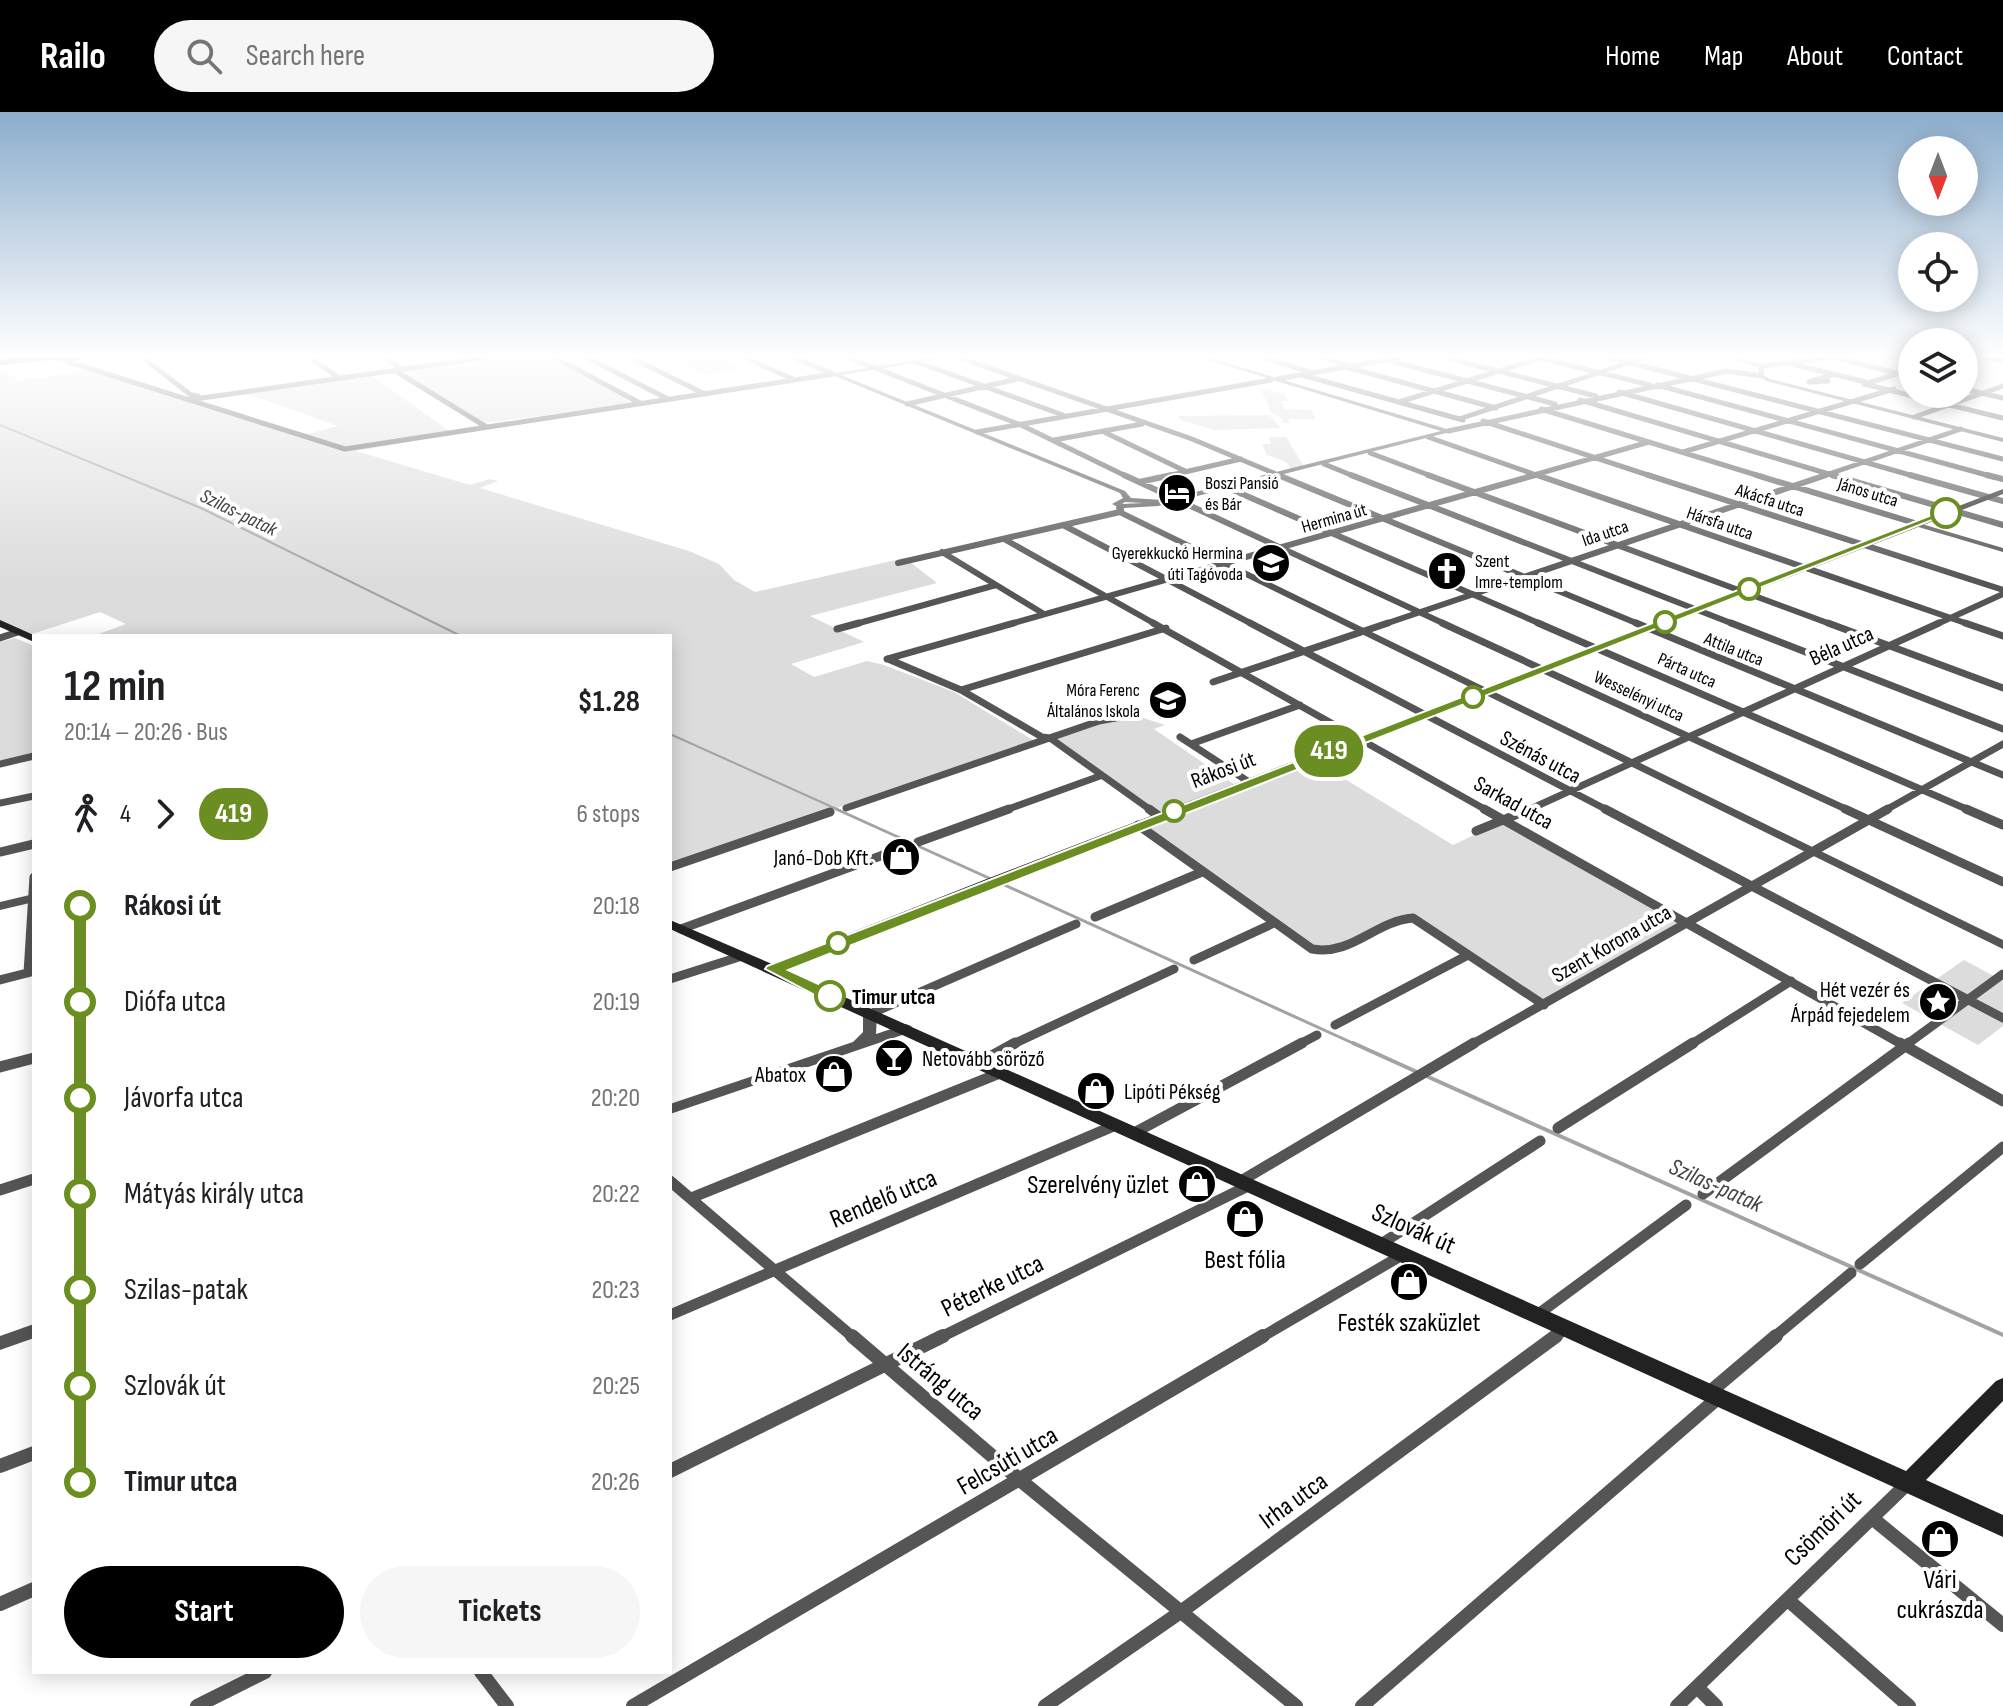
<!DOCTYPE html>
<meta charset="utf-8">
<style>
:root{--surface:#fff;--page:#f6f6f6;--text:#202124;--muted:#757577;--accent:#000}
body{margin:0;font-family:"Sofia Sans Condensed",sans-serif;background:var(--page);color:var(--text);height:100vh;display:flex;flex-direction:column;font-size:30px;white-space:nowrap}
*{box-sizing:border-box;margin:0}
p{font-size:26px;color:var(--muted)}
.icon{flex:none;width:44px;height:44px;fill:none;stroke:currentColor;stroke-width:2;stroke-linecap:round;stroke-linejoin:round}
.map{position:relative;flex:1;overflow:hidden}
.drawer{position:absolute;left:32px;top:522px;width:640px;height:1040px;display:flex;flex-direction:column;background:var(--surface);border-radius:0px;box-shadow:0 4px 20px #0003}
.drawer>*{flex:none}
.badge{padding:0 16px;border-radius:26px;font-size:28px;line-height:52px}
.needle{width:52px;rotate:180deg}
.controls{position:absolute;left:1898px;top:24px;display:grid;gap:16px}
.controls a{display:grid;place-items:center;width:80px;height:80px;border-radius:50%;background:var(--surface);box-shadow:0 4px 20px #0003;font-size:40px}
.map>.badge{position:absolute;translate:-50% -50%;box-shadow:0 0 0 4px #fff}
.legs{display:flex;align-items:center;gap:12px;height:88px;padding:0 32px;font-size:26px}
.legs p{margin-inline-start:auto}
.headline{display:flex;align-items:center;justify-content:space-between;height:136px;padding:0 32px}
h1{font-size:44px;font-weight:700;line-height:60px}
.primary-button{display:flex;gap:16px;margin-top:auto;padding:16px 32px}
.primary-button a{flex:1;height:92px;border-radius:48px;background:var(--accent);color:#fff;font-size:32px;font-weight:700;line-height:92px;text-align:center}
.primary-button a+a{background:var(--page);color:var(--text)}
ul{padding:0 32px;list-style:none}
li{display:flex;align-items:center;gap:28px;height:96px;font-size:30px}
li i{display:grid;place-items:center;width:12px;height:100%;margin:0 10px;background:currentColor}
li i::after{content:'';width:20px;height:20px;margin:-10px;border:6px solid;border-radius:50%;background:var(--surface)}
li p{margin-inline-start:auto}
li:first-child i{background:linear-gradient(#0000 50%,currentColor 0)}
li:last-child i{background:linear-gradient(currentColor 50%,#0000 0)}
header{display:flex;align-items:center;gap:48px;box-sizing:border-box;height:112px;padding:0 40px;background:var(--accent);color:#fff}
header strong{font-size:38px}
nav{display:flex;gap:44px;margin-inline-start:auto;font-size:28px}
.search{width:560px;height:72px;background:var(--page);display:flex;align-items:center;gap:20px;box-sizing:border-box;padding:0 28px;border-radius:44px;color:var(--muted);font-size:30px}
.map>svg:first-child{display:block}
.green{fill:#dcdcdc}
.lines{fill:none;stroke-linecap:round;stroke-linejoin:round}
.stream-far2{stroke:#a3a3a3;stroke-width:2}
.stream-far1{stroke:#a3a3a3;stroke-width:3}
.stream{stroke:#a3a3a3;stroke-width:4}
.primary-casing{stroke:#dbdbdb;stroke-width:2}
.minor-far5{stroke:#555;stroke-width:5}
.minor-far4{stroke:#555;stroke-width:6}
.minor-far3{stroke:#555;stroke-width:7}
.minor-far2{stroke:#555;stroke-width:9}
.minor-far1{stroke:#555;stroke-width:11}
.minor{stroke:#555;stroke-width:14}
.tertiary{fill:#555;fill-rule:evenodd}
.secondary{fill:#222;fill-rule:evenodd}
.primary{fill:#000;fill-rule:evenodd}
.tram{stroke:#000;stroke-width:2}
.line-1{fill:#6b8e23;stroke:#fff;stroke-width:2}
.stop-1-dot{fill:#fff;stroke:#6b8e23;stroke-width:4}
.labels{text-anchor:middle;stroke-width:8;stroke-linejoin:round;paint-order:stroke}
.far-poi-label{font-size:18px;fill:#000;stroke:#fff;text-anchor:start}
.far-street-label{font-size:18px;fill:#000;stroke:#fff}
.far-water-label{font-size:20px;font-style:italic;fill:#444;stroke:#fff}
.street-label{font-size:22px;fill:#000;stroke:#fff}
.poi-label{font-size:22px;fill:#000;stroke:#fff;text-anchor:end}
.stop-label{font-size:22px;font-weight:bold;fill:#000;stroke:#fff;text-anchor:start}
.water-label{font-size:24px;font-style:italic;fill:#444;stroke:#fff}
.near-poi-label{font-size:26px;fill:#000;stroke:#fff}
.near-street-label{font-size:26px;fill:#000;stroke:#fff}
</style>
<header>
<strong>Railo</strong>
<div class="search"><svg class="icon" aria-label="search" viewBox="0 0 24 24"><circle cx="10" cy="10" r="6"/><path d="M15 15l6 6"/></svg>Search here</div>
<nav><a>Home</a><a>Map</a><a>About</a><a>Contact</a></nav>
</header>
<div class="map">
<svg width="2003" height="1594" viewBox="0 0 2003 1594">
<rect width="100%" height="100%" fill="#fff"/>
<path class="green" d="M494 245H551L635 291 486 311 399 258Z
M717 245 742 256 706 263 668 246Z
M0 258 21 268 86 259 308 322 338 314 263 287 233 280 369 262 454 322 356 339 470 373 490 367 498 369 480 376 689 439 719 452 734 468 755 480 905 446 937 471 810 504 864 530 791 552 814 565 867 549 884 553 954 580 1033 628 670 754V524H93L126 512 100 500 32 522 0 509Z
M1260 276 1285 282 1288 289H1281L1284 297 1311 298 1316 307H1288L1290 311H1283L1280 305 1272 301Z
M1269 303 1281 316 1214 318 1181 308 1178 304Z
M1269 325H1286L1304 355 1292 358 1286 350 1267 343 1262 332H1271Z
M15 526 34 534V642L0 650V530Z
M1122 599 1165 613 1154 617 1244 679 1317 650 1453 733 1506 708 1687 811 1544 893 1416 807 1324 840 1143 717 1164 708 1047 624Z
M1964 848 2003 869V914L1978 933 1902 891Z"/>
<g class="lines">
<path class="stream-far2" d="M0 313 201 396 461 524
M670 622 841 699"/>
<path class="stream-far1" d="M836 697 991 767
M998 770 1357 933"/>
<path class="stream" d="M1353 931 1417 960
M1424 963 2003 1223"/>
<g class="primary-casing">
<path id="primary" d="M22 245H45L0 252V248Z"/>
</g>
<path class="minor-far5" d="M53 245 345 337 833 262
M142 245 191 283 198 284
M309 245 338 265
M384 245 402 257
M554 245 640 291
M586 245 668 287
M630 245 705 282
M743 245 793 267
M793 245 833 262
M847 245 1021 313 1128 365
M958 245 1192 327 1283 365
M1261 245 1310 260
M1321 245 1348 253
M1443 245 1596 284
M1608 245 2003 347
M1833 245 1912 265
M1986 245 2003 249
M1540 246 1650 273
M64 248 84 245
M1387 248 1555 292
M917 250 1063 303
M1792 252 1870 271
M1763 254 1833 245
M1346 255 1496 296
M394 258 485 314
M1302 263 1463 308
M1277 267 1403 245
M1820 267 1828 269 1809 270 1832 263
M1868 271 1912 257
M1864 272 2003 306
M1657 273 1994 365
M1964 277 2003 286
M1619 280 1917 365
M188 288 488 245
M1580 288 1839 365
M1399 290 1544 245
M907 292 1017 267
M1541 297 1763 365
M1914 305 2003 274
M1459 307 1646 245
M1483 309 1654 365
M1102 319 1185 359
M1448 319 1727 259 1761 264
M977 320 1271 268
M1428 325 1542 365
M1054 328 1142 312
M1683 340 1894 277
M1370 341 1434 365
M1324 352 1356 365
M1163 365 1241 347
M1527 365 1649 330
M1820 365 1961 317"/>
<path class="minor-far4" d="M1124 363 1447 513
M1278 363 1641 513
M1351 363 1736 513
M1428 363 1833 513
M1537 363 1971 513
M1648 363 2003 478
M1756 363 1918 412
M1832 363 2003 413
M1910 363 2003 389
M1987 363 2003 367
M1139 370 1172 363
M1226 375 1543 513
M1063 413 1254 513
M1004 427 1157 513
M942 440 1044 502
M898 451 1120 400
M852 513 996 473
M1007 513 1535 363
M1382 513 1826 363
M1935 513 2003 482"/>
<path class="minor-far3" d="M1153 511 1488 699
M1250 511 1609 699
M1442 511 1850 699
M1538 511 1971 699
M1636 511 2003 663
M1731 511 2003 617
M1828 511 2003 576
M1965 511 2003 524
M837 517 859 511
M0 526 18 520
M887 547 1014 511
M888 547 961 578 1042 625 1050 626 1152 699
M1213 570 1388 511
M961 578 1166 516
M1180 625 1249 670
M1191 632 1300 593
M0 652 34 644
M0 691 34 684
M846 696 1099 609 1121 605
M1003 699 1100 664
M1526 699 1939 511
M1884 699 2003 632"/>
<path class="minor-far2" d="M1149 697 1160 705
M1484 697 1903 933
M1605 697 2003 906
M1845 697 2003 770
M1966 697 2003 713
M1138 713 1312 837C1352 844 1375 809 1413 806L1544 893
M1476 719 1530 697
M918 730 1009 697
M0 740 34 732
M670 755 830 700
M1095 805 1202 760
M681 817 905 735
M1194 848 1274 811
M28 861 34 765
M670 867 742 844
M0 868 31 860
M870 902 1076 812
M1335 913 1468 843
M1011 933 1174 857
M1298 933 1317 923
M1471 933 1888 697
M1690 933 1791 869
M1906 933 2003 862"/>
<path class="minor-far1" d="M1900 931 2003 989
M979 951 1015 931
M0 955 34 946
M1558 1016 1693 931
M1134 1021 1302 931
M670 1069 854 1226
M1241 1069 1474 931
M0 1078 34 1067
M1703 1082 1909 931
M691 1086 1000 961
M1381 1132 1540 1029
M1860 1152 2003 1035
M670 1203 1116 1013
M1537 1203 1686 1093
M939 1226 1250 1073
M1260 1226 1404 1142
M1553 1226 1567 1216
M1773 1226 1851 1161"/>
<path class="minor" d="M852 1224 1020 1368 1296 1594
M1710 1280 1776 1224
M0 1354 34 1341
M670 1359 943 1224
M1872 1406 2003 1513
M1788 1488 1909 1594
M0 1492 34 1477
M481 1560 507 1594
M1697 1575 1716 1594
M197 1594 265 1560
M633 1594 1263 1224
M1045 1594 1182 1499 1556 1224
M1362 1594 1719 1285
M1677 1594 1908 1371"/>
<path class="tertiary" d="M937 245H953L841 263 1125 379 1131 386 1163 388 1441 319 1198 245H1207L1450 318V320L1158 394 1124 396V399L2003 828V837L1117 402 1116 394 1112 392 1123 386 1120 381 830 262ZM1125 390 1143 391 1122 392Z
M1725 245H1735L1764 253V263L1770 267 2003 326V330L1766 269 1758 264 1759 255Z
M1915 410 2003 436V440L1915 414Z
M34 782V790L0 798V790Z
M870 898 875 899 877 902 876 922 906 912 911 914 913 917 911 920 670 1002V992L853 930 863 920V902L865 899Z
M34 1212V1226L0 1238V1224Z"/>
<path class="secondary" d="M2003 377V382L994 774 784 858 1906 1359 1996 1269 2003 1266V1289L1926 1368 2003 1403V1425L670 817V808L772 852 984 768Z
M0 508 36 524H34V530L0 515Z"/>
<use href="#primary" class="primary"/>
<path class="tram" d="M0 252 68 245"/>
</g>
<linearGradient id="sky" x2="0" y2="1"><stop stop-color="#8cadcc"/><stop offset="0.52" stop-color="#fff"/><stop offset="1" stop-color="#fff" stop-opacity="0"/></linearGradient>
<rect width="2003" height="469" fill="url(#sky)"/>
<path class="line-1" d="M1942 399 1950 401 788 858 836 880 839 884 836 888H824L765 857 767 854Z"/>
<defs>
<g id="hotel-disc" transform="scale(2)"><circle r="9.5" fill="#000" stroke="#fff"/><path d="M-6-4.5h1.5V1H6V5H4.5V3h-9V5H-6ZM-4 0a1.8 1.8 0 1 1 3.6 0ZM.5 0V-2.5h3Q6-2.5 6 0Z" fill="#fff"/></g>
<g id="school-disc" transform="scale(2)"><circle r="9.5" fill="#000" stroke="#fff"/><path d="M0-5L7-2L0 1L-7-2ZM-4 1L0 2.5L4 1V4Q0 6-4 4Z" fill="#fff"/></g>
<g id="church-disc" transform="scale(2)"><circle r="9.5" fill="#000" stroke="#fff"/><path d="M-1.2-6h2.4v3.5h3.3v2.4h-3.3V6h-2.4V-.1h-3.3v-2.4h3.3Z" fill="#fff"/></g>
<g id="shop-disc" transform="scale(2)"><circle r="9.5" fill="#000" stroke="#fff"/><path d="M-5-2.5h2.3a2.7 3.5 0 0 1 5.4 0H5L5.5 6h-11ZM-1.5-2.5h3a1.5 2.3 0 0 0-3 0Z" fill="#fff"/></g>
<g id="sight-disc" transform="scale(2)"><circle r="9.5" fill="#000" stroke="#fff"/><path d="M0-6L1.8-2.2L6-1.7L2.9 1.2L3.7 5.4L0 3.3L-3.7 5.4L-2.9 1.2L-6-1.7L-1.8-2.2Z" fill="#fff"/></g>
<g id="bar-disc" transform="scale(2)"><circle r="9.5" fill="#000" stroke="#fff"/><path d="M-6-5H6L.8 .8V4.5H3.5V6h-7V4.5H-.8V.8Z" fill="#fff"/></g>
</defs>
<g fill-rule="evenodd">
<use href="#hotel-disc" x="1177" y="381"/>
<use href="#school-disc" x="1271" y="451"/>
<use href="#church-disc" x="1447" y="459"/>
<use href="#school-disc" x="1168" y="588"/>
<use href="#shop-disc" x="901" y="745"/>
<use href="#sight-disc" x="1938" y="890"/>
<use href="#bar-disc" x="894" y="946"/>
<use href="#shop-disc" x="834" y="962"/>
<use href="#shop-disc" x="1096" y="979"/>
<use href="#shop-disc" x="1197" y="1072"/>
<use href="#shop-disc" x="1245" y="1107"/>
<use href="#shop-disc" x="1409" y="1170"/>
<use href="#shop-disc" x="1940" y="1427"/>
</g>
<g class="stop-1-dot">
<circle cx="1946" cy="401" r="14"/>
<circle cx="1749" cy="477" r="10"/>
<circle cx="1665" cy="510" r="10"/>
<circle cx="1473" cy="585" r="10"/>
<circle cx="1174" cy="699" r="10"/>
<circle cx="838" cy="831" r="10"/>
<circle cx="830" cy="884" r="14"/>
</g>
<g class="labels">
<g class="far-poi-label">
<text x="1205" y="377">Boszi Pansió<tspan x="1205" dy="21">és Bár</tspan></text>
<text x="1243" y="447" text-anchor="end">Gyerekkuckó Hermina<tspan x="1243" dy="21">úti Tagóvoda</tspan></text>
<text x="1475" y="455">Szent<tspan x="1475" dy="21">Imre-templom</tspan></text>
<text x="1140" y="584" text-anchor="end">Móra Ferenc<tspan x="1140" dy="21">Általános Iskola</tspan></text>
</g>
<g class="far-street-label">
<text transform="translate(1868 380) rotate(17)" y="6">János utca</text>
<text transform="translate(1770 388) rotate(18)" y="6">Akácfa utca</text>
<text transform="translate(1334 406) rotate(-16)" y="6">Hermina út</text>
<text transform="translate(1720 411) rotate(19)" y="6">Hársfa utca</text>
<text transform="translate(1605 421) rotate(-19)" y="6">Ida utca</text>
<text transform="translate(1734 537) rotate(22)" y="6">Attila utca</text>
<text transform="translate(1687 558) rotate(24)" y="6">Párta utca</text>
<text transform="translate(1639 584) rotate(25)" y="6">Wesselényi utca</text>
</g>
<g class="far-water-label">
<text transform="translate(239 400) rotate(26)" y="7">Szilas-patak</text>
</g>
<g class="street-label">
<text transform="translate(1841 533) rotate(-24)" y="8">Béla utca</text>
<text transform="translate(1541 644) rotate(28)" y="8">Szénás utca</text>
<text transform="translate(1223 657) rotate(-21)" y="8">Rákosi út</text>
<text transform="translate(1514 690) rotate(29)" y="8">Sarkad utca</text>
<text transform="translate(1611 831) rotate(-30)" y="8">Szent Korona utca</text>
</g>
<g class="poi-label">
<text x="873" y="753">Janó-Dob Kft.</text>
<text x="1910" y="885">Hét vezér és<tspan x="1910" dy="25">Árpád fejedelem</tspan></text>
<text x="922" y="954" text-anchor="start">Netovább söröző</text>
<text x="806" y="970">Abatox</text>
<text x="1124" y="987" text-anchor="start">Lipóti Pékség</text>
</g>
<g class="stop-label">
<text x="852" y="892">Timur utca</text>
</g>
<g class="water-label">
<text transform="translate(1716 1073) rotate(24)" y="8">Szilas-patak</text>
</g>
<g class="near-poi-label">
<text x="1169" y="1081" text-anchor="end">Szerelvény üzlet</text>
<text x="1245" y="1156">Best fólia</text>
<text x="1409" y="1219">Festék szaküzlet</text>
<text x="1940" y="1476">Vári<tspan x="1940" dy="30">cukrászda</tspan></text>
</g>
<g class="near-street-label">
<text transform="translate(883 1086) rotate(-23)" y="9">Rendelő utca</text>
<text transform="translate(1414 1116) rotate(24)" y="9">Szlovák út</text>
<text transform="translate(992 1173) rotate(-26)" y="9">Péterke utca</text>
<text transform="translate(941 1269) rotate(40)" y="9">Istráng utca</text>
<text transform="translate(1007 1348) rotate(-30)" y="9">Felcsúti utca</text>
<text transform="translate(1293 1388) rotate(-36)" y="9">Irha utca</text>
<text transform="translate(1822 1416) rotate(-44)" y="9">Csömöri út</text>
</g>
</g>
</svg>
<div class="controls">
<a><svg class="needle" viewBox="-14 -14 28 28"><path d="M0-13l5 13h-10z" fill="#e53935"/><path d="M0 13l5-13h-10z" fill="#757577"/></svg></a>
<a><svg class="icon" aria-label="locate" viewBox="0 0 24 24"><circle cx="12" cy="12" r="6"/><path d="M12 2v4M12 18v4M2 12h4M18 12h4"/></svg></a>
<a><svg class="icon" aria-label="layers" viewBox="0 0 24 24"><path d="M12 4l9 5-9 5-9-5zM3 14l9 5 9-5"/></svg></a>
</div>
<b class="badge" style="left:1329px;top:639px;background:#6b8e23;color:#fff">419</b>
<section class="drawer">
<div class="headline"><div><h1>12 min</h1><p>20:14 – 20:26 · Bus</p></div><b>$1.28</b></div>
<div class="legs"><svg class="icon" aria-label="walk" viewBox="0 0 24 24"><circle cx="13" cy="4" r="2"/><path d="M13 8l-2 6 4 7M11 14l-3 7M7 12l3-4h3l4 4"/></svg>4<svg class="icon" aria-label="forward" viewBox="0 0 24 24"><path d="M9 5l7 7-7 7"/></svg><b class="badge" style="background:#6b8e23;color:#fff">419</b><p>6 stops</p></div>
<ul>
<li><i style="color:#6b8e23"></i><b>Rákosi út</b><p>20:18</p></li>
<li><i style="color:#6b8e23"></i><span>Diófa utca</span><p>20:19</p></li>
<li><i style="color:#6b8e23"></i><span>Jávorfa utca</span><p>20:20</p></li>
<li><i style="color:#6b8e23"></i><span>Mátyás király utca</span><p>20:22</p></li>
<li><i style="color:#6b8e23"></i><span>Szilas-patak</span><p>20:23</p></li>
<li><i style="color:#6b8e23"></i><span>Szlovák út</span><p>20:25</p></li>
<li><i style="color:#6b8e23"></i><b>Timur utca</b><p>20:26</p></li>
</ul>
<div class="primary-button"><a>Start</a><a>Tickets</a></div>
</section>
</div>
